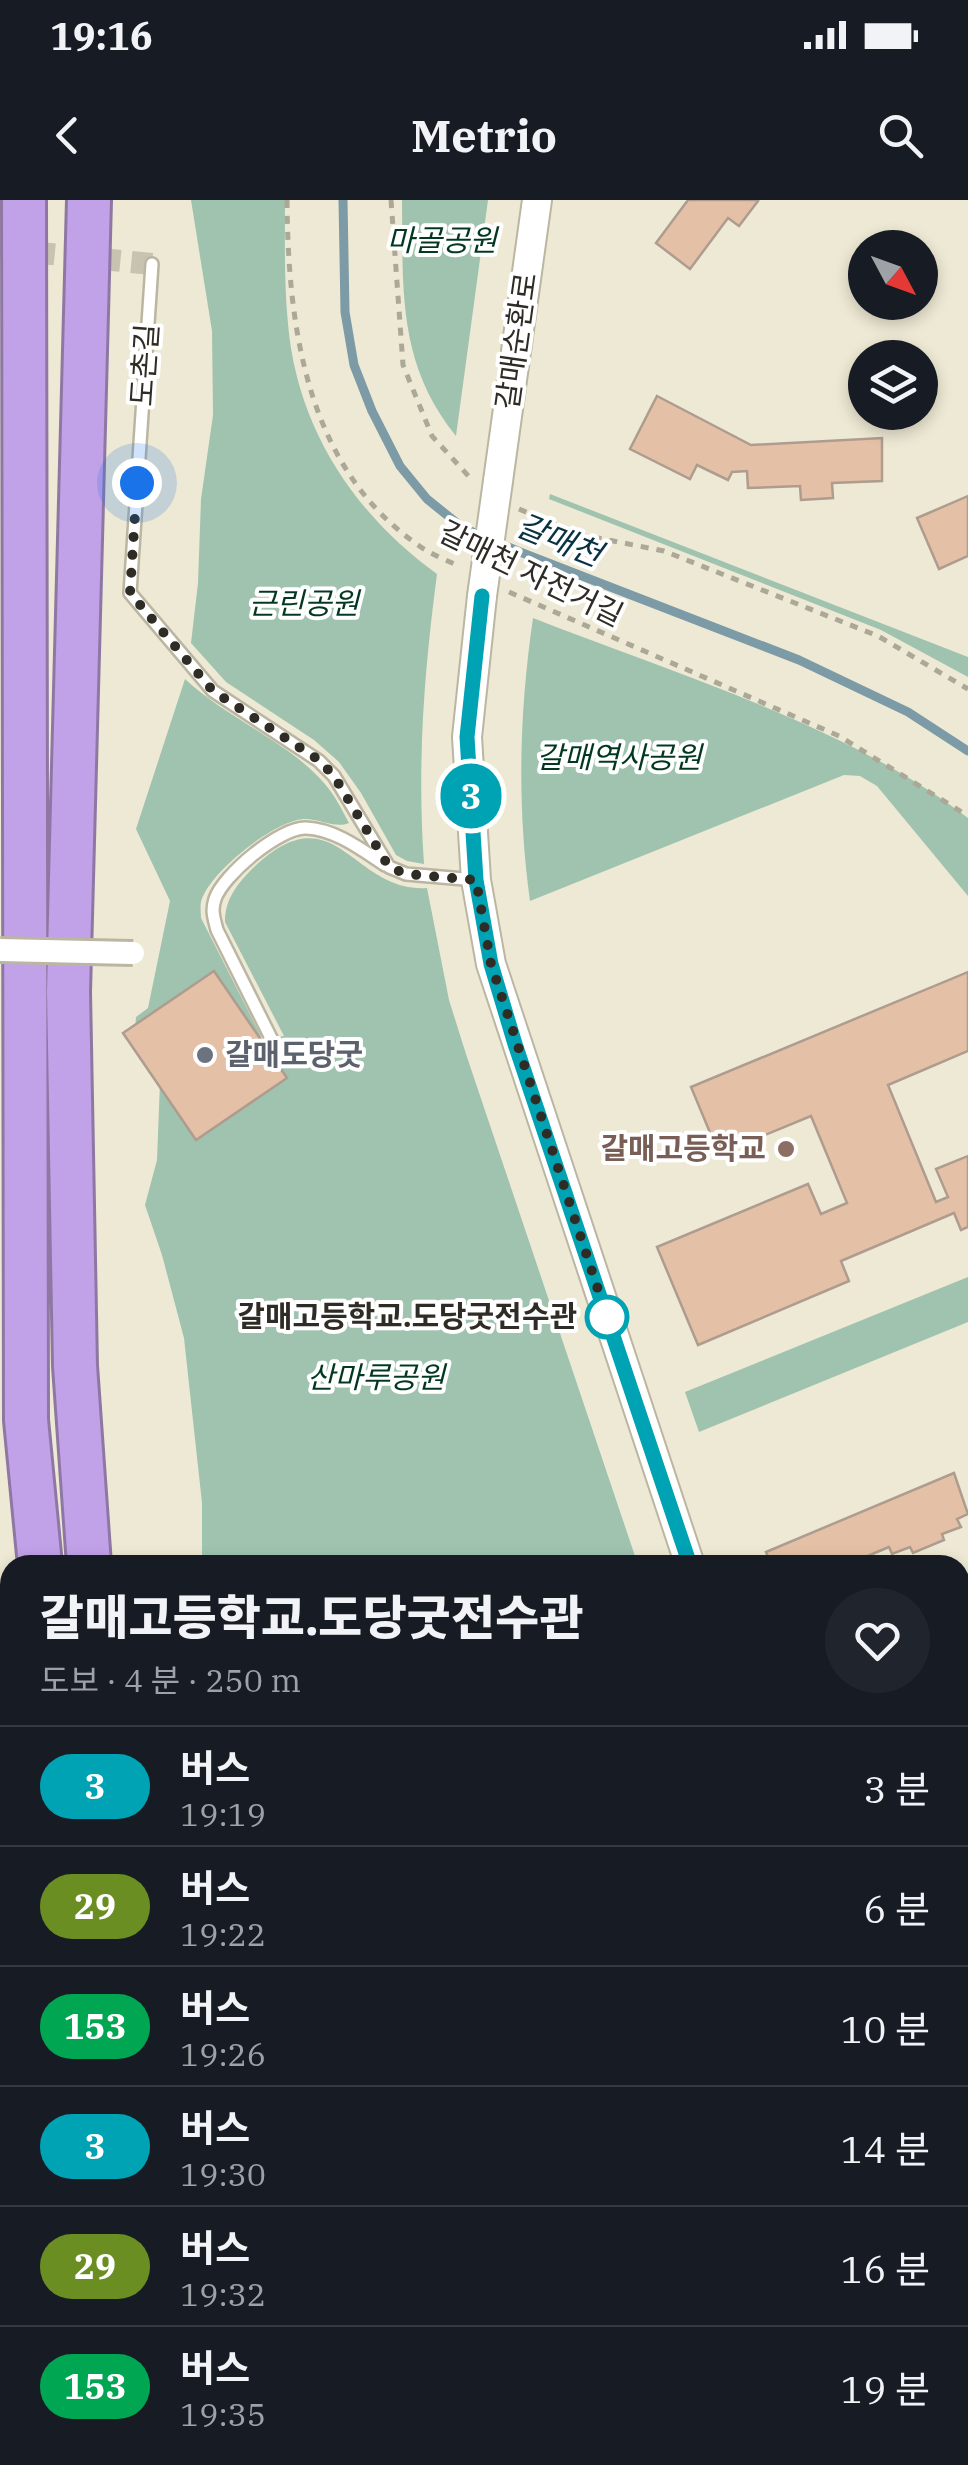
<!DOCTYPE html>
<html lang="ko">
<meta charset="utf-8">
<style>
:root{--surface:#171b24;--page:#20242c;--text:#f1f3f6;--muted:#9ea1a6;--line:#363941}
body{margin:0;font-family:"IBM Plex Serif","Noto Sans KR",serif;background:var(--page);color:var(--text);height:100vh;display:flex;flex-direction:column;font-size:38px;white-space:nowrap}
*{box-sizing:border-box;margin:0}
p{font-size:32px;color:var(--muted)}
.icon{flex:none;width:55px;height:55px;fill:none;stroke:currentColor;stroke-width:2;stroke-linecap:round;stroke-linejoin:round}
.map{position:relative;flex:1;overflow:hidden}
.details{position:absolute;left:0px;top:1355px;width:970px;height:910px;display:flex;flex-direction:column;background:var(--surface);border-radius:30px 30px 0 0;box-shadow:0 5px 15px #0003}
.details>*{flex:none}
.badge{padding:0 20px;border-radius:32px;font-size:35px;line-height:65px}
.needle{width:65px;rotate:131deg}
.fabs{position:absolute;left:848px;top:30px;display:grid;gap:20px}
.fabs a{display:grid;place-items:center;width:90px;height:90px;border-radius:50%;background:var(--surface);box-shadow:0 5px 15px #0003;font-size:50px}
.you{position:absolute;width:50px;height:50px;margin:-25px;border:8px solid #fff;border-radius:50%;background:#1a73e8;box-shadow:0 0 0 15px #1a73e833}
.map>.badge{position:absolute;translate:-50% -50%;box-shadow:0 0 0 5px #fff}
.round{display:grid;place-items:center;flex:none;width:105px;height:105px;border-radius:52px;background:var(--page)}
.headline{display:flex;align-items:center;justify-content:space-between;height:170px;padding:0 40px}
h1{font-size:48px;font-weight:800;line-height:75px}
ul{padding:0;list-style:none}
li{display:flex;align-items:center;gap:30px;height:120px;padding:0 40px;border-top:2px solid var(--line)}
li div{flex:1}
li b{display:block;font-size:38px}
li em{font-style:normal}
li .badge{min-width:110px;font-weight:700;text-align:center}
.status{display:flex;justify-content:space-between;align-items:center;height:70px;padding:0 50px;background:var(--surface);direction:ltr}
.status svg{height:28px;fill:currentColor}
header{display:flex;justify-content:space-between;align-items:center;height:130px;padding:0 40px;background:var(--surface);font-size:45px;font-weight:800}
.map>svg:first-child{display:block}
.green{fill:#9fc3ae}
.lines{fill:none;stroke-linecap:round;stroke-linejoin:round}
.stream{stroke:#7c9ba6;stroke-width:9}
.building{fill:#e4c1a6;stroke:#ae9c8f;stroke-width:2.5}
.minor-tunnel{stroke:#c8c3b1;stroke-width:22;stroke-dasharray:22 11;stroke-linecap:butt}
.motorway-tunnel{stroke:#c8c3b1;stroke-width:42;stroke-dasharray:42 21;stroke-linecap:butt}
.service-casing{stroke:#bbb6a2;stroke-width:16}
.tertiary-casing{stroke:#bbb6a2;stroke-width:32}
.motorway-casing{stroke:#8e78a3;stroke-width:48}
.path{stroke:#aca898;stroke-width:5;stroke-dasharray:8 8;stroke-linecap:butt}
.service{stroke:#fff;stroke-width:11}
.tertiary{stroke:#fff;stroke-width:28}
.motorway{stroke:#c1a1e8;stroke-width:42}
.minor-bridge-casing{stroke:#bbb6a2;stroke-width:28;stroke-linecap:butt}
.tertiary-bridge-casing{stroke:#bbb6a2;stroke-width:32;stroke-linecap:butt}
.minor-bridge{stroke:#fff;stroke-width:22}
.tertiary-bridge{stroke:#fff;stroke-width:28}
.line-casing{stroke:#fff;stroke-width:22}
.line{stroke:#00a3b4;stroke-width:15}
.walk{stroke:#2e2c24;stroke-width:10;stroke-dasharray:0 18}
.worship-dot{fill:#6b7280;stroke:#fff;stroke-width:4}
.education-dot{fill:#8d6e63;stroke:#fff;stroke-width:4}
.stop-dot{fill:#fff;stroke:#00a3b4;stroke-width:5}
.labels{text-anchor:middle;stroke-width:8;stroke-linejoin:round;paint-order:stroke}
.park-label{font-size:30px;font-style:italic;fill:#023821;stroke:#fff}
.street-label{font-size:30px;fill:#2e2c24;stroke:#fff}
.worship-label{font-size:30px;font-weight:bold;fill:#5b616d;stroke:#fff;text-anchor:start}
.education-label{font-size:30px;font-weight:bold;fill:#785e54;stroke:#fff;text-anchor:end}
.stop-label{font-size:30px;font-weight:bold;fill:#2e2c24;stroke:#fff;text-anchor:end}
.water-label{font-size:32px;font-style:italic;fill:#0a3342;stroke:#fff}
</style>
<div class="status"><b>19:16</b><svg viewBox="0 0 49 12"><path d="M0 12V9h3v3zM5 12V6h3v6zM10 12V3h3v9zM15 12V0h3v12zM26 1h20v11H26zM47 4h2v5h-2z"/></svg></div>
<header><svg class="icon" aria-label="back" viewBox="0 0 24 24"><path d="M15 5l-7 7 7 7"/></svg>Metrio<svg class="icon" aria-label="search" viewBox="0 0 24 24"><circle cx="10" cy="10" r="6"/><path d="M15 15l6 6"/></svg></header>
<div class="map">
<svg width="968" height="2265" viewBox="0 0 968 2265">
<rect width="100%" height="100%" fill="#eee9d4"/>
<path class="green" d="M191 0H285C285 41 284 83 288 124 297 228 354 314 437 374 424 473 417 563 424 664L407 661 396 655 361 593 339 562 314 540 226 482 191 443 198 383 201 299 213 215 212 131Z
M402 0H488L456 236C397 163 403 89 402 0Z
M550 294 968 457V477L881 430 549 299Z
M533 418C675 474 847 525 968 618V696L877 586 860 576 844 575 530 701C517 606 519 514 533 418Z
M185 479C226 518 289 542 324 583 335 595 342 610 349 623 335 629 319 618 303 619 274 621 208 673 201 702 200 706 201 714 201 718L261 836 260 841 284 836 225 722C225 699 237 684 253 668 336 589 351 693 427 688L449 800 466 854 638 1365H202V1303L184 1138 162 1055 145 1005 157 960 160 883 134 844 136 817 148 808 170 701 136 629Z
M968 1077V1122L699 1232 685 1192Z
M960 2176 968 2200V2265H268L283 2255H960Z"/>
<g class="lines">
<path class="stream" d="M343 0 345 112 354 165 372 211 400 266 427 299 463 328 520 352 799 460 908 512 968 551"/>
</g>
<path class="building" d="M688 0H756L758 1 739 26 728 18 690 69 656 43Z
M657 196 751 245 882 238V281L832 283 833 298 801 300 800 286 748 288 747 271 732 272 728 280 697 265 690 279 630 249Z
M968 296V356L939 369 917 318Z
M214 771 287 878 196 940 123 833Z
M968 772V851L888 885 936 1002 948 997 936 969 968 956V1027L961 1030 954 1013 841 1061 849 1081 698 1145 657 1047 808 984 821 1014 847 1003 811 916 719 954 691 887Z
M954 1273 968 1314 957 1319 961 1327 942 1334 944 1340 913 1353 910 1347 892 1354 889 1347 865 1357 866 1365H771L766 1352Z
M968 1564V1608L960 1611V1567Z"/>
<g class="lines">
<path class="minor-tunnel" d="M0 49 152 64"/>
<path class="motorway-tunnel" d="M0 2211 8 2265"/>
<g class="service-casing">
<path id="service" d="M152 64 130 393 213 491 319 561 334 576 389 667 406 674 476 680
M272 840 217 730C214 718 211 711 215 699 223 675 280 627 306 628 335 629 362 650 385 665"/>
</g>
<g class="tertiary-casing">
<path id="tertiary" d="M498 281 537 0
M482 396 467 537 476 680 491 764 690 1365
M960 2034 968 2055"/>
</g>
<g class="motorway-casing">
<path id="motorway" d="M24 0 26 1220 40 1365
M89 0 68 792 75 1166 89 1365
M0 1546 10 1714
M71 2255 73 2265
M137 2255 139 2265
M194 2255 195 2265"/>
</g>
<path class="path" d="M287 0C288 126 306 267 418 345 430 354 446 360 459 366
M391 0 403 165 432 236 472 280
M519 309 578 334 664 351 878 436 968 489
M509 392 839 536 968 616"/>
<use href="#service" class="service"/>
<use href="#tertiary" class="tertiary"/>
<use href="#motorway" class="motorway"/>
<g class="minor-bridge-casing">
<path id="minor-bridge" d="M0 750 133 753"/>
</g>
<g class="tertiary-bridge-casing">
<path id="tertiary-bridge" d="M482 396 498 281"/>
</g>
<use href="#minor-bridge" class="minor-bridge"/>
<use href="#tertiary-bridge" class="tertiary-bridge"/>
</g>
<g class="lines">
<g class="line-casing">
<path id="line" d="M482 396 467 537 476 680 491 764 515 844 690 1365"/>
</g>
<use href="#line" class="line"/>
<path class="walk" d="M137 283 130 393 213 491 319 560 334 576 389 667 406 674 476 680 491 764 607 1117"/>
</g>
<circle class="worship-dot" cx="205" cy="855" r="10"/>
<circle class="education-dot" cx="786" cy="949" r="10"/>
<circle class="stop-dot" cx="607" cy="1117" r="20"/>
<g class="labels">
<g class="park-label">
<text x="442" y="51">마골공원</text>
<text x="304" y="414">근린공원</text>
<text x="619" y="568">갈매역사공원</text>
<text x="376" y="1188">산마루공원</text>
</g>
<g class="street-label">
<text transform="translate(517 141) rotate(-82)" y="10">갈매순환로</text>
<text transform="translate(145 165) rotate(-86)" y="10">도촌길</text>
<text transform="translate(531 374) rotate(26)" y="10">갈매천 자전거길</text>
</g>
<g class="worship-label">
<text x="225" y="865">갈매도당굿</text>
</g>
<g class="education-label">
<text x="766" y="959">갈매고등학교</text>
</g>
<g class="stop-label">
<text x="577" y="1127">갈매고등학교.도당굿전수관</text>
</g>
<g class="water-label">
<text transform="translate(559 340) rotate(22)" y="11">갈매천</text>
</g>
</g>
</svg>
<div class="fabs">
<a><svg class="needle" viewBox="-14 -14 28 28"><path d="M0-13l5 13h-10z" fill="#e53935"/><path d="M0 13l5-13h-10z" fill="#9ea1a6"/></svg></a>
<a><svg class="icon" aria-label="layers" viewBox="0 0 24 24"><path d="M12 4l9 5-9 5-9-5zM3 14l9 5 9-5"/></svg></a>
</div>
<div class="you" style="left:137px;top:283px"></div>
<b class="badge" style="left:471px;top:596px;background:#00a3b4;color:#fff">3</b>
<section class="details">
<div class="headline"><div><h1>갈매고등학교.도당굿전수관</h1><p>도보 · 4 분 · 250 m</p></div><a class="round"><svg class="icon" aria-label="heart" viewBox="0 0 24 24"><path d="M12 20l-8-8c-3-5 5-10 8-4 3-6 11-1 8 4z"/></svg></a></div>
<ul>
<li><span class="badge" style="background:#00a3b4;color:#fff">3</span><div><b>버스</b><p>19:19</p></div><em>3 분</em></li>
<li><span class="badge" style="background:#6b8e23;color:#fff">29</span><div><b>버스</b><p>19:22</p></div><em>6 분</em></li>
<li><span class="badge" style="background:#00a651;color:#fff">153</span><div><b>버스</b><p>19:26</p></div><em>10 분</em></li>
<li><span class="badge" style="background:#00a3b4;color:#fff">3</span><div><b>버스</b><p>19:30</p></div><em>14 분</em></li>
<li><span class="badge" style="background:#6b8e23;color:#fff">29</span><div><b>버스</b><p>19:32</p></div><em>16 분</em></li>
<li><span class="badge" style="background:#00a651;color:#fff">153</span><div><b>버스</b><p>19:35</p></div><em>19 분</em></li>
</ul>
</section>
</div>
